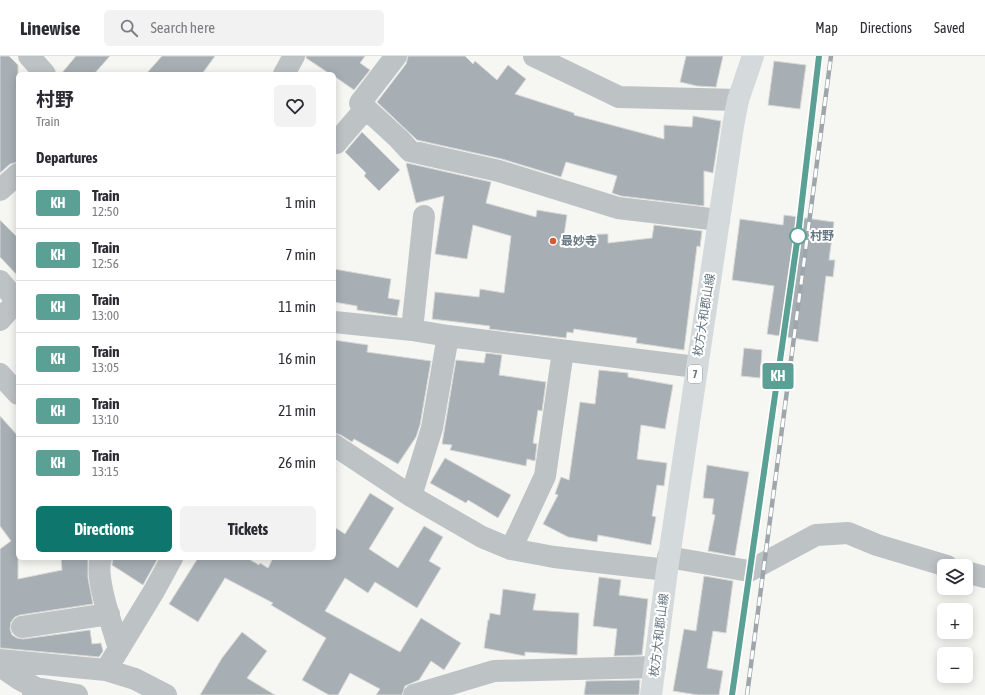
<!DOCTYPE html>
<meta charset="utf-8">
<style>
:root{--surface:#fff;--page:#f2f2f3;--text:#2b2b33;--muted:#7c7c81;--line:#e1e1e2;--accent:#0f766e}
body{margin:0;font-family:"Asap Condensed","Noto Sans JP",sans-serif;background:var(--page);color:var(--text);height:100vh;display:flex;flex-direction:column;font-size:15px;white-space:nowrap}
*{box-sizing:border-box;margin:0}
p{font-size:13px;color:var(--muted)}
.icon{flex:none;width:22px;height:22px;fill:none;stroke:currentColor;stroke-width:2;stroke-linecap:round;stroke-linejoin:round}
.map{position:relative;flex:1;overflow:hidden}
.drawer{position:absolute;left:16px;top:16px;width:320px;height:488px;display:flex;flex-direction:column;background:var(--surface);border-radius:6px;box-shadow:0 2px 10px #0003}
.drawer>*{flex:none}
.badge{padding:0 8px;border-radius:3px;font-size:14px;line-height:26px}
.fabs{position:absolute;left:937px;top:503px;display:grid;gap:8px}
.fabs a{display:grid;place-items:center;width:36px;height:36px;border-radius:6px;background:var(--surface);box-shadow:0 2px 10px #0003;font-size:20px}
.map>.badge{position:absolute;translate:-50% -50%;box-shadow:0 0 0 2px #fff}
h2{padding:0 20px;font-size:15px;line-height:36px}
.round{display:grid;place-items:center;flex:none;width:42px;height:42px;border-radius:6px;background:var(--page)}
.summary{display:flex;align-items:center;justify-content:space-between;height:68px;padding:0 20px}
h1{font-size:19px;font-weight:700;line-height:30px}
.cta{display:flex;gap:8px;margin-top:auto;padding:8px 20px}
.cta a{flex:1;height:46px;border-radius:6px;background:var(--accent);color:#fff;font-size:16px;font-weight:700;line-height:46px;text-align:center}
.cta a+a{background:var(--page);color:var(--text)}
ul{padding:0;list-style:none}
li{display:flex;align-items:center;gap:12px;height:52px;padding:0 20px;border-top:1px solid var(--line)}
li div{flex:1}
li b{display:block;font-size:15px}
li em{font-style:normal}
li .badge{min-width:44px;font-weight:700;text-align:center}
header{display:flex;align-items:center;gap:24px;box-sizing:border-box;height:56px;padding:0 20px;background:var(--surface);border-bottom:1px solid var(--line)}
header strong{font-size:19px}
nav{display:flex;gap:22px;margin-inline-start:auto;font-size:14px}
.search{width:280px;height:36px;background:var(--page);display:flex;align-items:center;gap:10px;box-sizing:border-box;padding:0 14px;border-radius:6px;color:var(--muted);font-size:15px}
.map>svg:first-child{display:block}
.building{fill:#a7afb4;stroke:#d8d8d6}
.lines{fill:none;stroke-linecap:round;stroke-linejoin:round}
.minor{stroke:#bdc2c5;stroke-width:22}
.major{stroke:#d4d9dc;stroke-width:22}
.rail-casing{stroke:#9fa6ab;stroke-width:4.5}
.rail{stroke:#fff;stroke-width:3;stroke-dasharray:9;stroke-linecap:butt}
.line-casing{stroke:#fff;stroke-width:9}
.line{stroke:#5ba094;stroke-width:6}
.stop-dot{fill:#fff;stroke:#5ba094;stroke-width:2}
.poi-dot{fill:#da5730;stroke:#fff;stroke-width:1.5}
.labels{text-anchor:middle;stroke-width:4;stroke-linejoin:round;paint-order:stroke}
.shield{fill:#fff;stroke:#95a0a8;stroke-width:1}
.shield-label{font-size:11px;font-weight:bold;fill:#677783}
.stop-label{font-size:12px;font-weight:bold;fill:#677783;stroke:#fff;text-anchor:start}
.poi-label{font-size:12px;font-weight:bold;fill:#677783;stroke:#fff;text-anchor:start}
.street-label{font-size:12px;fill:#677783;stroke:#fff}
</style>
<header>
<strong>Linewise</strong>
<div class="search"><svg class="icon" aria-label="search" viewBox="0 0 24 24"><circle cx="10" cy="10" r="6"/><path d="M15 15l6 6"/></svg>Search here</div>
<nav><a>Map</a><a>Directions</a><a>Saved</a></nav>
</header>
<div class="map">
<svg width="985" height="639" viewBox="0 0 985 639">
<rect width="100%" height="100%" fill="#f6f6f3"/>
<path class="building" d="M0 0H9L18 9V106L10 108 0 117Z
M76 0H110L94 18H61Z
M162 0H215L202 18H146Z
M306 0H365L360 7 370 14 354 34 334 20V18H330L306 2Z
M408 0H465L473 8 475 5 497 24 508 9 526 23 515 38 574 57V59L664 83V69L692 71 693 60 721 65 713 117 704 115V150L621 140 612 137 617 120 566 106 561 121 502 103 417 84 377 46 406 8Z
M686 0H723L716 31 697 30 680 26Z
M774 5 806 9 800 53 768 49Z
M362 76 400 114 379 135 364 120 366 117 345 96Z
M407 107 491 126 486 147 536 161 537 154 567 159 564 179 608 178V187L652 182 654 169 702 175 700 191 697 190 684 294 636 287 637 282 574 273 573 277 567 276 566 282 489 273 490 270 432 263 435 236 479 241 480 233 504 237 511 180 473 169 467 203 435 198 444 140 416 147 406 108Z
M784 159 834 166 829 204H835L833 221 826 220 818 286 767 278 774 230 732 224 740 163 783 169Z
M0 164 18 182V220L0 201Z
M334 213 391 223 388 242 400 244 397 260 357 254V250L334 246Z
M334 284 368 289 367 296 431 305 420 369 416 381 398 408 354 383 352 386 341 379 334 377Z
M744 292 762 294 760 322 741 320Z
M486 297 502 299 499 319 546 326 542 355 538 354 533 387 537 388 535 405 527 403 526 410 450 394 452 389 442 388 456 304 484 307Z
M599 314 628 317V321L673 329 665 373 641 369 637 403 667 407 664 430 657 429 652 460 656 461 651 489 598 479 597 486 568 481 543 468 558 439 555 438 561 421 569 424 580 346 595 348Z
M0 360 18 380V523L62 514 61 502H88V522L93 548 20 559 15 561 11 566 10 573 12 579 17 582 23 583 90 574 92 588 101 587 103 595 99 601 0 592V493L11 485 0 470Z
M445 402 511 439 498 462 468 444 466 447 430 427Z
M707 409 749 416 735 500 708 495 715 459 712 458 714 443 703 442Z
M370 437 394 452 369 493 398 512 424 470 443 481 429 505 441 512 417 552 375 526 368 537 345 522 325 555 400 596 421 562 461 587 444 614 431 605 419 624 405 630 402 639H376L380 633 350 617 338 639H329L302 624 326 582 271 549 273 547 225 522 198 566 169 548 198 502H247L259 509 260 507 268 512 273 502H334V471L345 478Z
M113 502H158L143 529 112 509Z
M704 520 733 525 726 577 713 575 707 612 723 615 719 639H698L673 635 684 573 696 575Z
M599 521 621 524 619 539 648 543 642 599 614 600 617 573 593 570Z
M503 533 536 538 533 554 579 557 577 599 525 596V600L484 592 488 564H489L490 557 500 559Z
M242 576 267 595 247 622 275 639H200L222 602Z
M640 624 639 639H584L586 625Z"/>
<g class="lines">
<path class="minor" d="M29 0 45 18
M396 0 360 47 399 83 410 95 499 115 618 152 719 164
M534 0 619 41 738 44
M284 18 294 0
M336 87 366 52
M0 134 18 118
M0 225 17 245 0 264
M334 266 412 274 448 280 696 311
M412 274 424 160
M0 318 18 338
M334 389 411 440 482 481 511 493 554 501 667 514
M411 440 432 372 448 280
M511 493 545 420 563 295
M668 501 749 515 816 479 848 477 877 489 947 510
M101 502C94 522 113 571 119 593
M966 516 985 521
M22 571 109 558
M0 604 106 614 135 623 166 639
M0 610 19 623 36 632 33 639
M106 614 154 535 172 502
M36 632 77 639
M414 639 494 615 655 611"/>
<path class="major" d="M651 639 667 514 733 70 738 44 753 0"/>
<g class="rail-casing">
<path id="rail" d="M732 639 798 179 819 0
M747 639 831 0"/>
</g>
<use href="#rail" class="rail"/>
</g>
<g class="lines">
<g class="line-casing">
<path id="line" d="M732 639 798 179 819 0"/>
</g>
<use href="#line" class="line"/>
</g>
<circle class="stop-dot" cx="798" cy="180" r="8"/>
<circle class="poi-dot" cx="553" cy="185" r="4"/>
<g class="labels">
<rect class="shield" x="688" y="309" width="14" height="18" rx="3"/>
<g class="shield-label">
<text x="695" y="322">7</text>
</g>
<g class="stop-label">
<text x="810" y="184">村野</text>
</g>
<g class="poi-label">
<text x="561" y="189">最妙寺</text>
</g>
<g class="street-label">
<text transform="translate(704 259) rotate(-81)" y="4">枚方大和郡山線</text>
<text transform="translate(659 579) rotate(-83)" y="4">枚方大和郡山線</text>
</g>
</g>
</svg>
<div class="fabs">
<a><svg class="icon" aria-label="layers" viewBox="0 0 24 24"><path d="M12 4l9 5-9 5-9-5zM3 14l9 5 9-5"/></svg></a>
<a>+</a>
<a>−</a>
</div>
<b class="badge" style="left:778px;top:320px;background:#5ba094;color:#fff">KH</b>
<section class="drawer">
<div class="summary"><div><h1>村野</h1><p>Train</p></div><a class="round"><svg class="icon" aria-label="heart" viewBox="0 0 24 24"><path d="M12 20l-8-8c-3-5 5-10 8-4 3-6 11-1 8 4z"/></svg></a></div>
<h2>Departures</h2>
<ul>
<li><span class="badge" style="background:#5ba094;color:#fff">KH</span><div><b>Train</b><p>12:50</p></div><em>1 min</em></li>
<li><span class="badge" style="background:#5ba094;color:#fff">KH</span><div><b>Train</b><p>12:56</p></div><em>7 min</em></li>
<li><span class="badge" style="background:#5ba094;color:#fff">KH</span><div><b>Train</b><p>13:00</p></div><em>11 min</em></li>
<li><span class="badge" style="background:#5ba094;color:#fff">KH</span><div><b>Train</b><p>13:05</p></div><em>16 min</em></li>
<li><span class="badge" style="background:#5ba094;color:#fff">KH</span><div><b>Train</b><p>13:10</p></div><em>21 min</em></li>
<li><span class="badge" style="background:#5ba094;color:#fff">KH</span><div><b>Train</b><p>13:15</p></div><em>26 min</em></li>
</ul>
<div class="cta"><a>Directions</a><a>Tickets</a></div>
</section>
</div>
